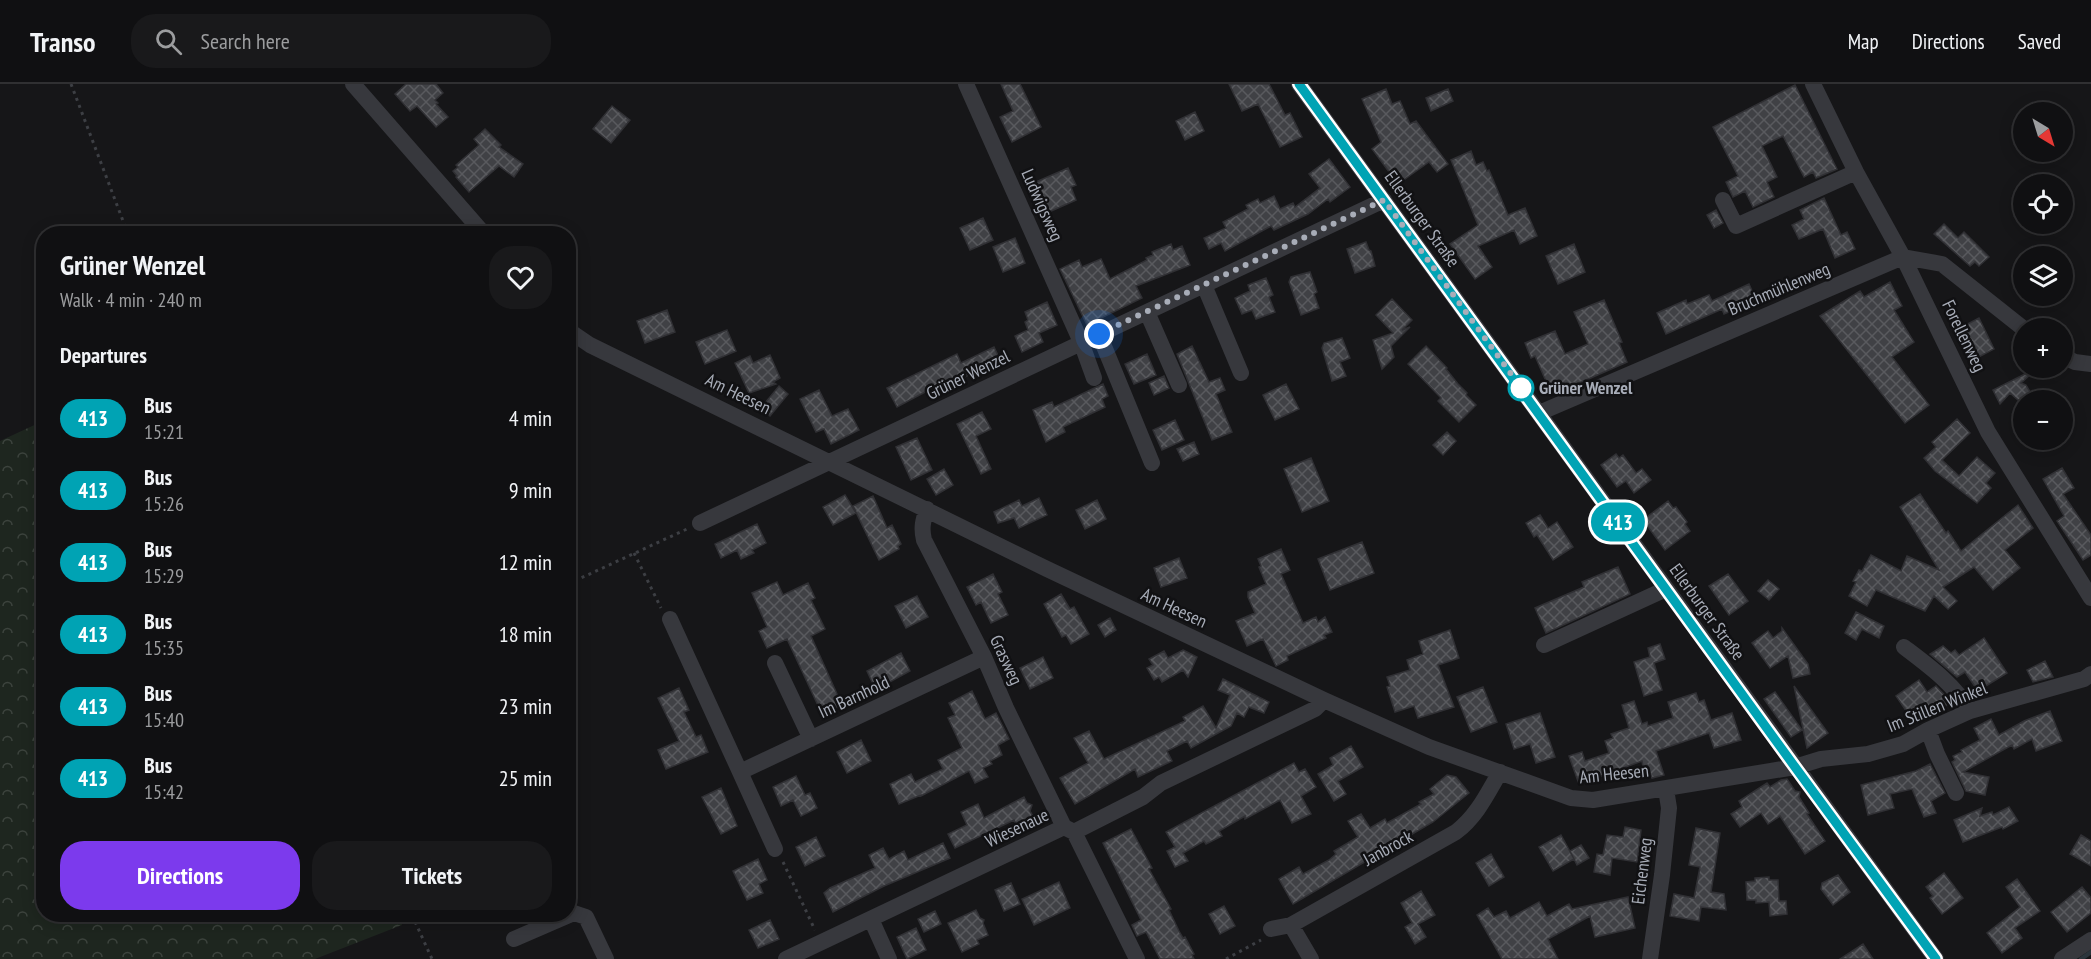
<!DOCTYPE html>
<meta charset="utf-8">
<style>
:root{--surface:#101012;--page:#19191b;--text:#f1f3f6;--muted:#9c9d9f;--line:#303032;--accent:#7c3aed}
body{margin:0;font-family:"PT Sans Narrow",sans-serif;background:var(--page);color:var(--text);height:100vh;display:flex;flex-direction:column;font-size:22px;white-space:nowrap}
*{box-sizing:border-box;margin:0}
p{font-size:20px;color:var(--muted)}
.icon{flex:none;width:33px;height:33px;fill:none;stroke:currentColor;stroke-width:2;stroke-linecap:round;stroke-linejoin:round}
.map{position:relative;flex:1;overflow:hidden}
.sheet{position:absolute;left:36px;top:142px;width:540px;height:696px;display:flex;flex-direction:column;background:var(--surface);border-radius:24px;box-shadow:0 3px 15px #0003,0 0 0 2px var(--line)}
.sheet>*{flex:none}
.badge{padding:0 12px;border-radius:20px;font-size:21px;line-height:39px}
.needle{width:39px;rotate:142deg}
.buttons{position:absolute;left:2013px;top:18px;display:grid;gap:12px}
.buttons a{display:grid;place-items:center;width:60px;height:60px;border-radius:50%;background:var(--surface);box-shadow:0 3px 15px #0003,0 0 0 2px var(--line);font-size:30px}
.you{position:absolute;width:30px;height:30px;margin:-15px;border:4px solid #fff;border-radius:50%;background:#1a73e8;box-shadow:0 0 0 9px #1a73e833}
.map>.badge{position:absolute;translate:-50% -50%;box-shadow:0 0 0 3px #fff}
h2{padding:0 24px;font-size:22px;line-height:54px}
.round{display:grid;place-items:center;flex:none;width:63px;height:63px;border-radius:24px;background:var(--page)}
.overview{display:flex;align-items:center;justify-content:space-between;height:102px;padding:0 24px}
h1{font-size:28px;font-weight:700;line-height:45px}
.button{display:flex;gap:12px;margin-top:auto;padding:12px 24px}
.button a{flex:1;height:69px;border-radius:24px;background:var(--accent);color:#fff;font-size:24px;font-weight:700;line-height:69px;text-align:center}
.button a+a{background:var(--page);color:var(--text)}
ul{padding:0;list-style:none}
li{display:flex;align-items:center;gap:18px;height:72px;padding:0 24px}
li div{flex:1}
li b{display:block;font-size:22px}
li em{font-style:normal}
li .badge{min-width:66px;font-weight:700;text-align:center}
header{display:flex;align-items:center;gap:36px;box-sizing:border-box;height:84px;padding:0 30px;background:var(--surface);border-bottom:2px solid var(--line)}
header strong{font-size:28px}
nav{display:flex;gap:33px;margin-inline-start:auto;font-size:21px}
.search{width:420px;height:54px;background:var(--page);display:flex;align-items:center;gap:15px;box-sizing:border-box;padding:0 21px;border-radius:24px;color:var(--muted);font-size:22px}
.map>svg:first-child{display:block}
.forest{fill:url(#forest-crowns)}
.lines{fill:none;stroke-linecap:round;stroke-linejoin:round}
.stream{stroke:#2c353c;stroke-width:4.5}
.building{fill:url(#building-cross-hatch);stroke:#303034;stroke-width:1.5}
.path{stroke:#3d3f44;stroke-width:3;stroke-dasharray:3 4.5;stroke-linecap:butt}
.minor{stroke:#37383d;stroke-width:16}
.line-casing{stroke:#fff;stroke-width:14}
.line{stroke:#00a3b4;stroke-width:9}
.walk{stroke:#a8adb8;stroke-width:6;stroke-dasharray:0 10.8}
.stop-dot{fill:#fff;stroke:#00a3b4;stroke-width:3}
.labels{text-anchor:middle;stroke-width:5;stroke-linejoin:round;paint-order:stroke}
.street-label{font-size:18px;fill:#a8adb8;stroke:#111113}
.stop-label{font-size:18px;font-weight:bold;fill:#a8adb8;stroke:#111113;text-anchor:start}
</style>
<header>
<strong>Transo</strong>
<div class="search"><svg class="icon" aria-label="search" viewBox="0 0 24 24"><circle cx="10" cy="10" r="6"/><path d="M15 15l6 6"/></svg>Search here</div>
<nav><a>Map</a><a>Directions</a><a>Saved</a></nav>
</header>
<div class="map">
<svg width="2091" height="875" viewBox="0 0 2091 875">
<defs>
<pattern id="forest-crowns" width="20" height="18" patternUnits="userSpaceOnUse" patternTransform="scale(1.5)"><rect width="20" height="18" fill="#1e261f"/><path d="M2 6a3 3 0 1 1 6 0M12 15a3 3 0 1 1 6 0" fill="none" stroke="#3c433d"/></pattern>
<pattern id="building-cross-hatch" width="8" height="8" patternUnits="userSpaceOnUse" patternTransform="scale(1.5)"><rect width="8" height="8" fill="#404145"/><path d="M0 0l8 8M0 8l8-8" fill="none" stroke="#595a5e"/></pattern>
</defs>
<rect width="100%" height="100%" fill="#161618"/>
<path class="forest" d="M43 337 44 831H398L402 841 315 875H0V357Z"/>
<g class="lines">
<path class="stream" d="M2081 875 2091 868"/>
</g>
<path class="building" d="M406 0H436L443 9 435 16 438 19 436 20 448 33 436 43 417 22 410 27 395 10Z
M1001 0H1020L1041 43 1012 58 1000 33 1013 27Z
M1229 0H1269L1285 31 1290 29 1302 53 1280 63 1258 20 1242 27Z
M1795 1 1837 85 1816 94 1813 88 1804 93 1783 52 1762 62 1777 93 1767 98 1774 113 1753 123 1745 107 1733 113 1732 111 1726 98 1738 92 1713 43Z
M1386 5 1392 20 1400 17 1410 40 1416 37 1448 80 1437 88 1429 78 1398 100 1372 65 1381 58 1362 15Z
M1448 5 1453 17 1431 27 1426 14Z
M612 22 630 36 611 59 593 45Z
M1195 28 1204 47 1185 56 1176 37Z
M485 45 501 61 499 63 523 80 514 93 499 82 469 108 456 93 457 92 453 87 458 83 456 81 479 61 474 55Z
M1471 67 1476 81 1483 78 1487 87 1489 86 1508 131 1525 124 1537 152 1520 160 1514 146 1478 162 1492 183 1475 195 1450 160 1478 141 1451 76Z
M1329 75 1350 103 1330 118 1328 115 1308 130 1274 146 1271 142 1225 167 1221 159 1209 165 1204 154 1226 144 1223 138 1248 125 1246 121 1258 115 1260 119 1274 112 1280 125 1293 119 1295 123 1320 104 1309 90Z
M1068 84 1076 101 1071 103 1076 116 1049 128 1036 98Z
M1824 114 1841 151 1847 148 1855 165 1835 174 1823 145 1799 155 1792 141 1804 135 1800 126Z
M1716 126 1723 139 1714 144 1707 131Z
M983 134 993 156 970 166 960 144Z
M1944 140 1958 154 1964 148 1989 173 1979 182 1975 178 1970 182 1934 150Z
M1015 154 1025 179 1003 188 993 163Z
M1366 158 1369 166 1371 167 1375 182 1355 189 1347 165Z
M1171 160 1173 166 1182 162 1190 181 1136 202 1142 214 1087 241 1060 185 1079 176 1082 183 1101 175 1110 195 1147 176 1146 174 1153 171 1152 168Z
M1574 160 1585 188 1558 200 1546 172Z
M1310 188 1317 208 1314 210 1319 224 1301 231 1289 198 1291 193Z
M1266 194 1273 211 1269 213 1275 228 1256 235 1252 226 1242 230 1235 214 1250 207 1248 201Z
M1890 198 1902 222 1894 226 1914 258 1892 273 1929 321 1905 339 1820 232 1860 207 1864 213Z
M1749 200 1756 216 1724 230 1722 225 1666 250 1657 229 1686 216 1687 220 1709 211 1712 217Z
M1392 215 1412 236 1402 246 1410 243 1391 262 1394 273 1382 285 1373 256 1393 249 1376 231Z
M1604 216 1622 258 1619 259 1627 278 1552 311 1535 272 1531 274 1525 259 1555 247 1565 270 1588 260 1574 228Z
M1047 218 1057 241 1039 249 1043 258 1022 268 1015 252 1028 246 1025 238 1028 236 1025 228Z
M667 226 675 248 645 259 637 237Z
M1979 234 1994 265 1971 277 1956 246Z
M727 246 736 267 705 280 696 258Z
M1342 254 1350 274 1340 278 1346 292 1332 297 1322 264 1324 259Z
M1192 262 1209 298 1220 294 1225 306 1216 310 1232 348 1212 356 1177 270Z
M1426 262 1447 284 1446 285 1458 300 1467 309 1466 311 1476 321 1459 338 1438 317 1441 314 1408 280Z
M994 263 1002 280 983 289 981 285 944 303 942 299 897 323 887 304 957 270 961 279Z
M1147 270 1156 291 1134 300 1125 280Z
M770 271 780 294 773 298 776 300 749 309 735 279 750 272 753 279Z
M2029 288 2031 290 2021 299 2026 301 2035 316H2018L2010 309 2000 320 1993 306Z
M1164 292 1169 304 1154 311 1149 299Z
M1103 300 1108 312 1102 315 1105 323 1063 343 1065 348 1046 358 1033 326 1052 318 1054 323Z
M1286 300 1299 325 1275 336 1263 311Z
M779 302 788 310 770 332 761 324Z
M819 306 832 332 848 325 859 346 831 360 824 345 816 348 800 315Z
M982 328 991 345 976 352 991 385 981 390 957 340Z
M1957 335 1970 349 1942 376 1959 392 1977 373 1995 389 1986 399 1991 404 1977 419 1935 387 1924 374 1936 363 1932 358Z
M1175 336 1184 356 1162 366 1153 346Z
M1447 348 1456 357 1443 371 1433 361Z
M917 354 932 386 911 396 896 363Z
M1194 358 1199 370 1183 377 1177 365Z
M1616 370 1619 374 1623 371 1636 389 1642 385 1651 396 1634 409 1626 397 1617 403 1601 381Z
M1311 374 1329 417 1302 428 1284 385Z
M2062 384 2074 404 2063 410 2091 451V471L2083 476 2057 437 2064 432 2043 395Z
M944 385 953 401 936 411 927 395Z
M1920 410 1946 449 1948 447 1961 467 2018 421 2033 444 2005 466 2020 484 1993 506 1974 483 1943 503 1957 517 1948 525 1934 512 1925 527 1876 506 1867 522 1849 512 1856 498 1853 497 1859 486 1862 487 1871 471 1901 487 1907 472 1939 486 1900 423Z
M845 411 856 429 833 441 823 423Z
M873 412 887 444 892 441 901 460 898 462 899 465 879 476 853 422Z
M1039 414 1047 431 1019 444 1014 434 998 439 994 428 1019 416 1022 422Z
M1097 416 1106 435 1085 445 1076 426Z
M1668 417 1673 424 1676 423 1687 438 1685 440 1690 447 1665 466 1643 436Z
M1540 431 1548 444 1557 438 1573 463 1553 476 1537 451 1534 453 1526 439Z
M757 440 766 459 752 466 754 469 741 475 737 466 721 474 715 460Z
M1362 458 1374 489 1330 506 1318 475Z
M1281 465 1290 486 1281 490 1303 539 1316 533 1318 538 1325 533 1332 548 1324 551 1326 554 1287 572 1288 576 1276 582 1263 555 1247 562 1236 537 1255 529 1248 513V508L1266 500 1259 483 1261 482 1258 475Z
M1179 474 1187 494 1161 503 1154 484Z
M1618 483 1630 510 1546 549 1535 524 1584 503 1582 498Z
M993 490 1002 508 998 510 1008 531 991 539 981 518 976 521 967 503Z
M1728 490 1748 517 1729 531 1709 502Z
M1768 496 1779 505 1769 516 1758 507Z
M777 498 783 511 808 499 815 514 811 516 825 545 811 552 842 621 822 630 787 555 767 564 759 547 767 543 752 509Z
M1061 510 1070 525 1074 523 1089 550 1071 560 1066 551 1062 553 1044 520Z
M917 512 928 533 906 544 895 522Z
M1856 528 1884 542 1879 554 1862 545 1856 556 1845 549Z
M1110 534 1116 546 1105 553 1098 541Z
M1782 544 1808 580 1810 590 1793 594 1788 572 1770 584 1752 559 1768 547 1773 554 1782 547Z
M1450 546 1459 574 1438 581 1454 623 1418 634 1414 622 1395 628 1387 603 1390 602 1387 593 1410 586 1407 576 1423 570 1419 557Z
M1984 554 2007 589 1981 605 1979 603 1976 604 1965 588 1957 593 1930 570 1943 562 1951 569 1955 566 1959 571Z
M1660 560 1665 575 1654 579 1662 606 1644 612 1634 578 1650 573 1648 564Z
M1183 566 1197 573 1188 593 1183 586 1162 598 1159 593 1154 596 1147 584 1153 581 1149 575 1164 567 1168 574Z
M901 569 910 587 888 599 886 593 873 600 867 587Z
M1043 573 1053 594 1030 605 1020 584Z
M2045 577 2053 593 2033 598 2027 586Z
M1223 595 1269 618 1264 629 1249 623 1244 633 1237 629 1231 642 1198 660 1191 664 1187 657 1167 667 1172 677 1138 693 1135 685 1075 720 1060 694 1088 679 1074 654 1089 647 1104 675 1185 637 1183 633 1203 622 1216 644 1230 611 1218 606Z
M1919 596 1927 608 1936 602 1951 618 1939 627 1935 622 1913 637 1896 612Z
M1794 602 1828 649 1807 664Z
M1483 603 1497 638 1471 648 1457 613Z
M679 604 689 626 684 628 696 653 701 651 708 668 666 685 658 666 679 657 658 614Z
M972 607 985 635 996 629 1009 655 998 661 1002 671 990 677 992 680 983 684 988 693 975 699 969 687 921 712V711L899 720 890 700 911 690 915 698 943 685 938 676 962 664 948 634 955 631 949 619Z
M1775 608 1802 646 1791 653 1764 615Z
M1696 609 1699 618 1704 616 1711 636 1732 629 1741 656 1714 664 1709 649 1656 667 1664 691 1652 694 1647 681 1643 683 1642 677 1579 700 1569 672 1582 668 1585 677 1609 669 1605 657 1613 654 1611 650 1629 644 1622 621 1634 617 1642 640 1647 638 1648 642 1673 634 1668 618Z
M2050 627 2062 657 2036 667 2032 655 2014 665 2012 661 1963 688 1989 693 1985 711 1966 707 1952 678 1955 676 1953 672 1962 668 1961 666 1980 656 1974 644 1991 635 1999 651 2024 637Z
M1540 629 1555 673 1536 679 1530 660 1514 665 1506 640Z
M861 656 871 677 847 689 837 668Z
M1351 662 1363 683 1338 697 1346 710 1334 717 1318 690 1333 681 1330 674Z
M1294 679 1299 688 1305 685 1316 703 1301 712 1311 730 1292 739 1280 716 1245 735V732L1219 747 1222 752 1206 760 1204 757 1183 769 1188 777 1175 783 1167 767 1175 763 1166 748Z
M1930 680 1945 709 1931 717 1936 729 1924 733 1912 705 1890 710 1894 724 1868 731 1861 701 1916 687Z
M1447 691 1456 693 1469 709 1433 738 1293 820 1279 795 1299 783 1303 790 1329 776 1336 770 1334 767 1358 753 1348 737 1361 730 1370 744 1385 735 1387 739 1421 720 1419 718 1434 710 1430 705Z
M796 692 805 711 810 709 817 724 801 732 793 716 781 722 773 703Z
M1787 695 1795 707 1800 708 1799 713 1809 729 1807 730 1825 757 1805 770 1780 732 1768 740 1761 729 1740 743 1731 730 1742 723 1739 717 1767 699 1770 703 1781 696Z
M721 704 737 742 721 750 702 713Z
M1024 713 1027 719 1032 721 1030 727 1034 734 1017 742 1014 736 955 764 948 750 967 741 961 728 978 720 984 734Z
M2009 723 2018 737 2003 745 2002 743 1963 758 1954 736 1982 724 1980 732 1992 728 1993 731Z
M1625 743 1641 746 1637 778 1612 774 1610 791 1594 788 1597 770 1603 771 1607 751 1623 753Z
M1696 744 1720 749 1711 808 1724 810 1726 826 1701 823 1699 837 1670 832 1674 810 1694 814 1700 783 1689 781Z
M1131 745 1152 784 1149 785 1171 825 1169 826 1179 847 1183 854 1185 853 1194 870 1192 871 1194 875H1160L1146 848 1137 852 1132 841 1141 836 1103 759Z
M1561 751 1574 775 1553 787 1539 763Z
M2081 751 2091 757V782L2070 770Z
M816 753 825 772 805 782 796 763Z
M943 759 950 774 884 802 833 828 824 809 830 804 875 784 869 771 883 764 889 775 904 767 908 776Z
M1581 761 1589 774 1577 781 1570 767Z
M1491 770 1504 793 1489 802 1476 779Z
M758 775 767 796 759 800 763 809 747 816 733 787Z
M1944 789 1963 814 1942 830 1930 814 1933 812 1926 803Z
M1838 791 1850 808 1833 821 1821 805 1822 799Z
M1769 793V796H1778L1779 817H1786L1787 830 1770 832 1769 818 1756 819V816H1747L1746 798 1755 797V794Z
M2017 795 2040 827 2015 844 2022 854 2002 869 1987 849 2020 823 2006 803Z
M1059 798 1070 824 1034 841 1022 815Z
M1011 799 1020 820 1004 827 995 806Z
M2082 803 2091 814V829L2067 848 2051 828Z
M1421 807 1435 831 1418 840 1426 853 1415 860 1405 843 1412 839 1401 819Z
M1628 813 1635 844 1595 853 1590 832 1548 855 1558 875H1502L1477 831 1488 824 1494 833 1506 827 1510 834 1539 818 1547 832 1569 820 1572 825Z
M1224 822 1235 842 1220 850 1209 830Z
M976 826 980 834 984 836 983 839 988 851 977 856 979 860 962 868 948 839Z
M935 827 941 840 924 848 918 835Z
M770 836 779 855 758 864 749 846Z
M916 844 926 866 907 875 897 853Z
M1863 860 1873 875H1840Z"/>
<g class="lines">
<path class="path" d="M71 0 128 150
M634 469 661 524
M568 500 687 445
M783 778 815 846
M412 831 432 875
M1226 875 1261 856"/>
<path class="minor" d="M353 0 484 150
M966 0 1081 258 1094 294
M1299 0 1936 875
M1813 0 1856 88 1903 173 1988 348 2091 514
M1723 116 1736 142 1856 88
M1204 201 1241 289
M1147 228 1179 301
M568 246 590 261 1047 485 1324 616 1429 663 1571 714 1593 716 1795 683 1821 675 1868 670 1903 660 1928 646 1970 627 2084 595 2091 590
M1099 250 1152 379
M2062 272 2075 278 2091 280
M1539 329 1903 173 1942 180 2024 245
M927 425C923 436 921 444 924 456L984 573 1006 624 1064 743
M700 439 1384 116
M670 535 740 688 984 573
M1544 561 1666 505
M1904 563C1929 582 1954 600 1970 627
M775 579 811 655
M1928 646 1937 670 1956 709
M740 688 775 765
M1074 748 1137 875
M871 835 889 875
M1291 841 1311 875
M1271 845 1291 841 1456 748C1477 732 1487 710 1500 688
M514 855 574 829 586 833 606 875
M786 875 1064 743 1074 748 1143 713 1161 699 1315 625 1324 616
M1650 875 1662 791 1669 724 1666 705
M2062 875 2091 856"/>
</g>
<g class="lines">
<g class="line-casing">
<path id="line" d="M1299 0 1795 683 1936 875"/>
</g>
<use href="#line" class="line"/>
<path class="walk" d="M1099 250 1384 116 1525 309 1521 304"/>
</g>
<circle class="stop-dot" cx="1521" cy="304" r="12"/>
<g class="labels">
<g class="street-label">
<text transform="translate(1042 121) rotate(66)" y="6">Ludwigsweg</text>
<text transform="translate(1422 135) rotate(54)" y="6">Ellerburger Straße</text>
<text transform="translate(1779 205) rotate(-23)" y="6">Bruchmühlenweg</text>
<text transform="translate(1964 252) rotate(64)" y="6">Forellenweg</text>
<text transform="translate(968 291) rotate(-26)" y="6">Grüner Wenzel</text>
<text transform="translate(738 310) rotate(26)" y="6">Am Heesen</text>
<text transform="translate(1174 524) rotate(25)" y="6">Am Heesen</text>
<text transform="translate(1707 528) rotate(54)" y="6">Ellerburger Straße</text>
<text transform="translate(1006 576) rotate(65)" y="6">Grasweg</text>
<text transform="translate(854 613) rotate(-25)" y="6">Im Barnhold</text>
<text transform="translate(1937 623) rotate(-22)" y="6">Im Stillen Winkel</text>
<text transform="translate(1614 690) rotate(-6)" y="6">Am Heesen</text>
<text transform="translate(1017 744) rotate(-25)" y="6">Wiesenaue</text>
<text transform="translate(1388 764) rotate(-29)" y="6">Janbrock</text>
<text transform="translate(1642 787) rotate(-83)" y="6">Eichenweg</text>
</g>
<g class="stop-label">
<text x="1539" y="310">Grüner Wenzel</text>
</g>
</g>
</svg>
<div class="buttons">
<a><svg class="needle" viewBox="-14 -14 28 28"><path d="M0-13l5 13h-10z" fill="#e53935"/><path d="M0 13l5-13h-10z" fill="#9c9d9f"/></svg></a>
<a><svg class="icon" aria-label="locate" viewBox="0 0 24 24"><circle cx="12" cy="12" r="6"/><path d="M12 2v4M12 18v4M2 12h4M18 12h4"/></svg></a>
<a><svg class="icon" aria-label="layers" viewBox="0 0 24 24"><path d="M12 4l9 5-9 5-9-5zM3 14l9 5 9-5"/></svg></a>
<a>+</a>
<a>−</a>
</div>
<div class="you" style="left:1099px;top:250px"></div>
<b class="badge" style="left:1618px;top:438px;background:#00a3b4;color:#fff">413</b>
<section class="sheet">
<div class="overview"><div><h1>Grüner Wenzel</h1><p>Walk · 4 min · 240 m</p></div><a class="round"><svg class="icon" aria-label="heart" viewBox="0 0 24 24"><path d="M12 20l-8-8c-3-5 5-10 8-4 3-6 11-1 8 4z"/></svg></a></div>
<h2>Departures</h2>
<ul>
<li><span class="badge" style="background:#00a3b4;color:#fff">413</span><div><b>Bus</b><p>15:21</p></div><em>4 min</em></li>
<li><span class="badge" style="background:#00a3b4;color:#fff">413</span><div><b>Bus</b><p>15:26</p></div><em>9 min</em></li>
<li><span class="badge" style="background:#00a3b4;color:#fff">413</span><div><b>Bus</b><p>15:29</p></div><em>12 min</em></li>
<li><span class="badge" style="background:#00a3b4;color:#fff">413</span><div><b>Bus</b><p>15:35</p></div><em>18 min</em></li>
<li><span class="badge" style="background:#00a3b4;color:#fff">413</span><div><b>Bus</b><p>15:40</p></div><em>23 min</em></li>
<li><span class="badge" style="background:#00a3b4;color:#fff">413</span><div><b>Bus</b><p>15:42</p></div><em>25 min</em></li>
</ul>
<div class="button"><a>Directions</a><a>Tickets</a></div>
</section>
</div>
